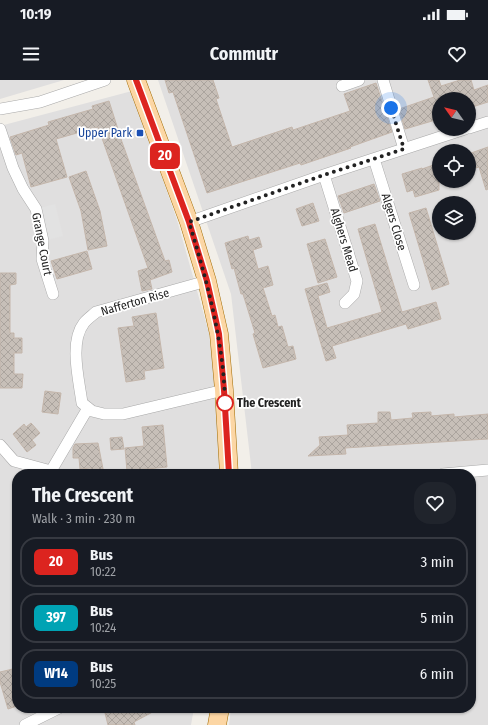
<!DOCTYPE html>
<meta charset="utf-8">
<style>
:root{--surface:#171b24;--page:#20242c;--text:#f1f3f6;--muted:#9ea1a6;--line:#363941}
body{margin:0;font-family:"Fira Sans Condensed",sans-serif;background:var(--page);color:var(--text);height:100vh;display:flex;flex-direction:column;font-size:15px;white-space:nowrap}
*{box-sizing:border-box;margin:0}
p{font-size:13px;color:var(--muted)}
.icon{flex:none;width:22px;height:22px;fill:none;stroke:currentColor;stroke-width:2;stroke-linecap:round;stroke-linejoin:round}
.map{position:relative;flex:1;overflow:hidden}
.sheet{position:absolute;left:12px;top:389px;width:464px;height:244px;display:flex;flex-direction:column;background:var(--surface);border-radius:16px;box-shadow:0 1px 3px #0004}
.sheet>*{flex:none}
.badge{padding:0 8px;border-radius:6px;font-size:14px;line-height:26px}
.needle{width:26px;rotate:304deg}
.fabs{position:absolute;left:432px;top:12px;display:grid;gap:8px}
.fabs a{display:grid;place-items:center;width:44px;height:44px;border-radius:50%;background:var(--surface);box-shadow:0 1px 3px #0004;font-size:20px}
.you{position:absolute;width:20px;height:20px;margin:-10px;border:3px solid #fff;border-radius:50%;background:#1a73e8;box-shadow:0 0 0 6px #1a73e833}
.map>.badge{position:absolute;translate:-50% -50%;box-shadow:0 0 0 2px #fff}
.round{display:grid;place-items:center;flex:none;width:42px;height:42px;border-radius:16px;background:var(--page)}
.head{display:flex;align-items:center;justify-content:space-between;height:68px;padding:0 20px}
h1{font-size:19px;font-weight:700;line-height:30px}
ul{padding:0;list-style:none}
li{display:flex;align-items:center;gap:12px;height:50px;margin:0 8px 6px;padding:0 12px;border:2px solid var(--line);border-radius:16px}
li div{flex:1}
li b{display:block;font-size:15px}
li em{font-style:normal}
li .badge{min-width:44px;font-weight:700;text-align:center}
.status{display:flex;justify-content:space-between;align-items:center;height:28px;padding:0 20px;background:var(--surface);direction:ltr}
.status svg{height:11px;fill:currentColor}
header{display:flex;justify-content:space-between;align-items:center;height:52px;padding:0 20px;background:var(--surface);font-size:18px;font-weight:700}
.map>svg:first-child{display:block}
.residential{fill:#e0dfdf;fill-rule:evenodd}
.parking{fill:#e2e2e2}
.building{fill:url(#building-cross-hatch);stroke:#c4b6ab}
.lines{fill:none;stroke-linecap:round;stroke-linejoin:round}
.street-casing{stroke:#a9a9a9;stroke-width:12}
.primary-casing{stroke:#a06b00;stroke-width:19}
.street{stroke:#fff;stroke-width:11}
.primary{stroke:#fcd6a4;stroke-width:18}
.line-casing{stroke:#fff;stroke-width:9}
.line{stroke:#dc241f;stroke-width:6}
.walk{stroke:#222;stroke-width:4;stroke-dasharray:0 7.2}
.transit-dot{fill:#1a4fb4;stroke:#fff;stroke-width:1.5}
.stop-dot{fill:#fff;stroke:#dc241f;stroke-width:2}
.labels{text-anchor:middle;stroke-width:3.5;stroke-linejoin:round;paint-order:stroke}
.transit-label{font-size:12px;fill:#164399;stroke:#fff;text-anchor:end}
.street-label{font-size:12px;fill:#222;stroke:#fff}
.stop-label{font-size:12px;font-weight:bold;fill:#222;stroke:#fff;text-anchor:start}
</style>
<div class="status"><b>10:19</b><svg viewBox="0 0 49 12"><path d="M0 12V9h3v3zM5 12V6h3v6zM10 12V3h3v9zM15 12V0h3v12zM26 1h20v11H26zM47 4h2v5h-2z"/></svg></div>
<header><svg class="icon" aria-label="menu" viewBox="0 0 24 24"><path d="M4 6h16M4 12h16M4 18h16"/></svg>Commutr<svg class="icon" aria-label="heart" viewBox="0 0 24 24"><path d="M12 20l-8-8c-3-5 5-10 8-4 3-6 11-1 8 4z"/></svg></header>
<div class="map">
<svg width="488" height="645" viewBox="0 0 488 645">
<defs>
<pattern id="building-cross-hatch" width="8" height="8" patternUnits="userSpaceOnUse"><rect width="8" height="8" fill="#c7bfb8"/><path d="M0 0l8 8M0 8l8-8" fill="none" stroke="#aba49e"/></pattern>
</defs>
<rect width="100%" height="100%" fill="#f2efe9"/>
<path class="residential" d="M0 0H64L0 19Z
M158 0H488V645H229L231 628H471V394H252L231 214ZM439 19H469V49H439ZM439 71H469V101H439ZM439 123H469V153H439Z
M132 11 177 140 209 253 222 362 219 394H17V628H194L191 645H0V46Z"/>
<path class="parking" d="M55 124 63 156 43 161 36 129Z"/>
<path class="building" d="M165 0H213L219 18 216 19 232 67 292 47 293 50 350 31 344 14 376 3 392 52 350 67 351 68 301 85 300 83 207 113 173 12 169 13Z
M428 0H439L441 6 460 0H471L474 10 488 5V22L469 28V19H439V39L405 49 399 29 434 17Z
M109 21 122 62 165 181 169 180 172 192 150 200 152 209 142 211 138 191 148 188 98 47 56 59 67 97 31 107 22 73 16 75 10 57 49 45 48 42 93 29 92 26Z
M488 67V109L486 110 479 87 476 88 471 73Z
M439 83V110L415 117 413 110 407 112 402 94 422 88V89Z
M86 91 100 131 107 166 88 170 81 131 69 97Z
M374 104 380 121 344 133 338 116Z
M313 123 319 141 302 146 296 129Z
M426 128 449 204 432 210 409 133Z
M375 144 402 232 436 222 441 239 408 249 406 244 332 266 336 278 326 281 305 209 327 203 330 212 318 216 327 248 382 232 358 149Z
M248 156 249 160 259 157 262 167 253 170 258 189 268 186 273 205 263 208 272 236 275 235 278 247 282 246 288 267 293 266 296 279 263 288 253 254 255 253 243 214H241L234 188 232 189 225 163Z
M325 159 337 197 318 203 307 164Z
M87 171 92 189 57 199 51 181Z
M0 193H16V204L10 205V253H14V258H22V273H14V294H23L22 308H0Z
M156 233 164 288 144 291 145 299 126 302 118 248 134 246 132 237Z
M45 311 61 313 58 334 42 332Z
M378 332H390L391 340 413 338 412 333 431 332V336L454 334V337L488 334V359L345 368 346 374 308 376 320 365 319 357 348 355 347 345 378 343Z
M31 343 40 353 32 360 36 365 27 372 13 354 24 344 26 347Z
M163 345 167 387 127 391 125 368 144 366 142 347Z
M122 357 124 369 111 370 110 358Z
M98 363 104 394H92L91 388 80 389 79 378H73V368L75 364Z
M17 588V626L8 629 0 602V592Z
M127 628H160L134 642 135 645H108L105 633Z"/>
<g class="lines">
<g class="street-casing">
<path id="street" d="M383 0 404 69
M342 6 359 0
M0 29 40 22 105 0
M469 48 488 42
M0 49 13 88 23 109 36 129 43 161 42 179 53 214
M374 79 414 205
M324 95 357 201 354 214 345 223
M189 142 324 95 465 49
M207 201 96 232C93 235 87 239 84 243 69 262 79 300 82 323L92 331 104 334H123L224 310
M0 365 14 381 51 391
M51 394V391L88 328
M443 394 488 390
M25 645 59 628"/>
</g>
<g class="primary-casing">
<path id="primary" d="M136 0 189 142 207 201 219 254 224 310 229 394
M217 645 220 628"/>
</g>
<use href="#street" class="street"/>
<use href="#primary" class="primary"/>
</g>
<g class="lines">
<g class="line-casing">
<path id="line" d="M136 0 189 142 207 201 219 254 224 310 229 394"/>
</g>
<use href="#line" class="line"/>
<path class="walk" d="M225 323C224 263 207 201 189 142L324 95 404 69 391 28"/>
</g>
<rect class="transit-dot" x="136" y="49" width="8" height="8" rx="2"/>
<circle class="stop-dot" cx="225" cy="323" r="8"/>
<g class="labels">
<g class="transit-label">
<text x="132" y="57">Upper Park</text>
</g>
<g class="street-label">
<text transform="translate(394 142) rotate(73)" y="4">Algers Close</text>
<text transform="translate(344 160) rotate(73)" y="4">Alghers Mead</text>
<text transform="translate(42 164) rotate(79)" y="4">Grange Court</text>
<text transform="translate(135 222) rotate(-16)" y="4">Nafferton Rise</text>
</g>
<g class="stop-label">
<text x="237" y="327">The Crescent</text>
</g>
</g>
</svg>
<div class="fabs">
<a><svg class="needle" viewBox="-14 -14 28 28"><path d="M0-13l5 13h-10z" fill="#e53935"/><path d="M0 13l5-13h-10z" fill="#9ea1a6"/></svg></a>
<a><svg class="icon" aria-label="locate" viewBox="0 0 24 24"><circle cx="12" cy="12" r="6"/><path d="M12 2v4M12 18v4M2 12h4M18 12h4"/></svg></a>
<a><svg class="icon" aria-label="layers" viewBox="0 0 24 24"><path d="M12 4l9 5-9 5-9-5zM3 14l9 5 9-5"/></svg></a>
</div>
<div class="you" style="left:391px;top:28px"></div>
<b class="badge" style="left:165px;top:76px;background:#dc241f;color:#fff">20</b>
<section class="sheet">
<div class="head"><div><h1>The Crescent</h1><p>Walk · 3 min · 230 m</p></div><a class="round"><svg class="icon" aria-label="heart" viewBox="0 0 24 24"><path d="M12 20l-8-8c-3-5 5-10 8-4 3-6 11-1 8 4z"/></svg></a></div>
<ul>
<li><span class="badge" style="background:#dc241f;color:#fff">20</span><div><b>Bus</b><p>10:22</p></div><em>3 min</em></li>
<li><span class="badge" style="background:#00a3b4;color:#fff">397</span><div><b>Bus</b><p>10:24</p></div><em>5 min</em></li>
<li><span class="badge" style="background:#003b80;color:#fff">W14</span><div><b>Bus</b><p>10:25</p></div><em>6 min</em></li>
</ul>
</section>
</div>
